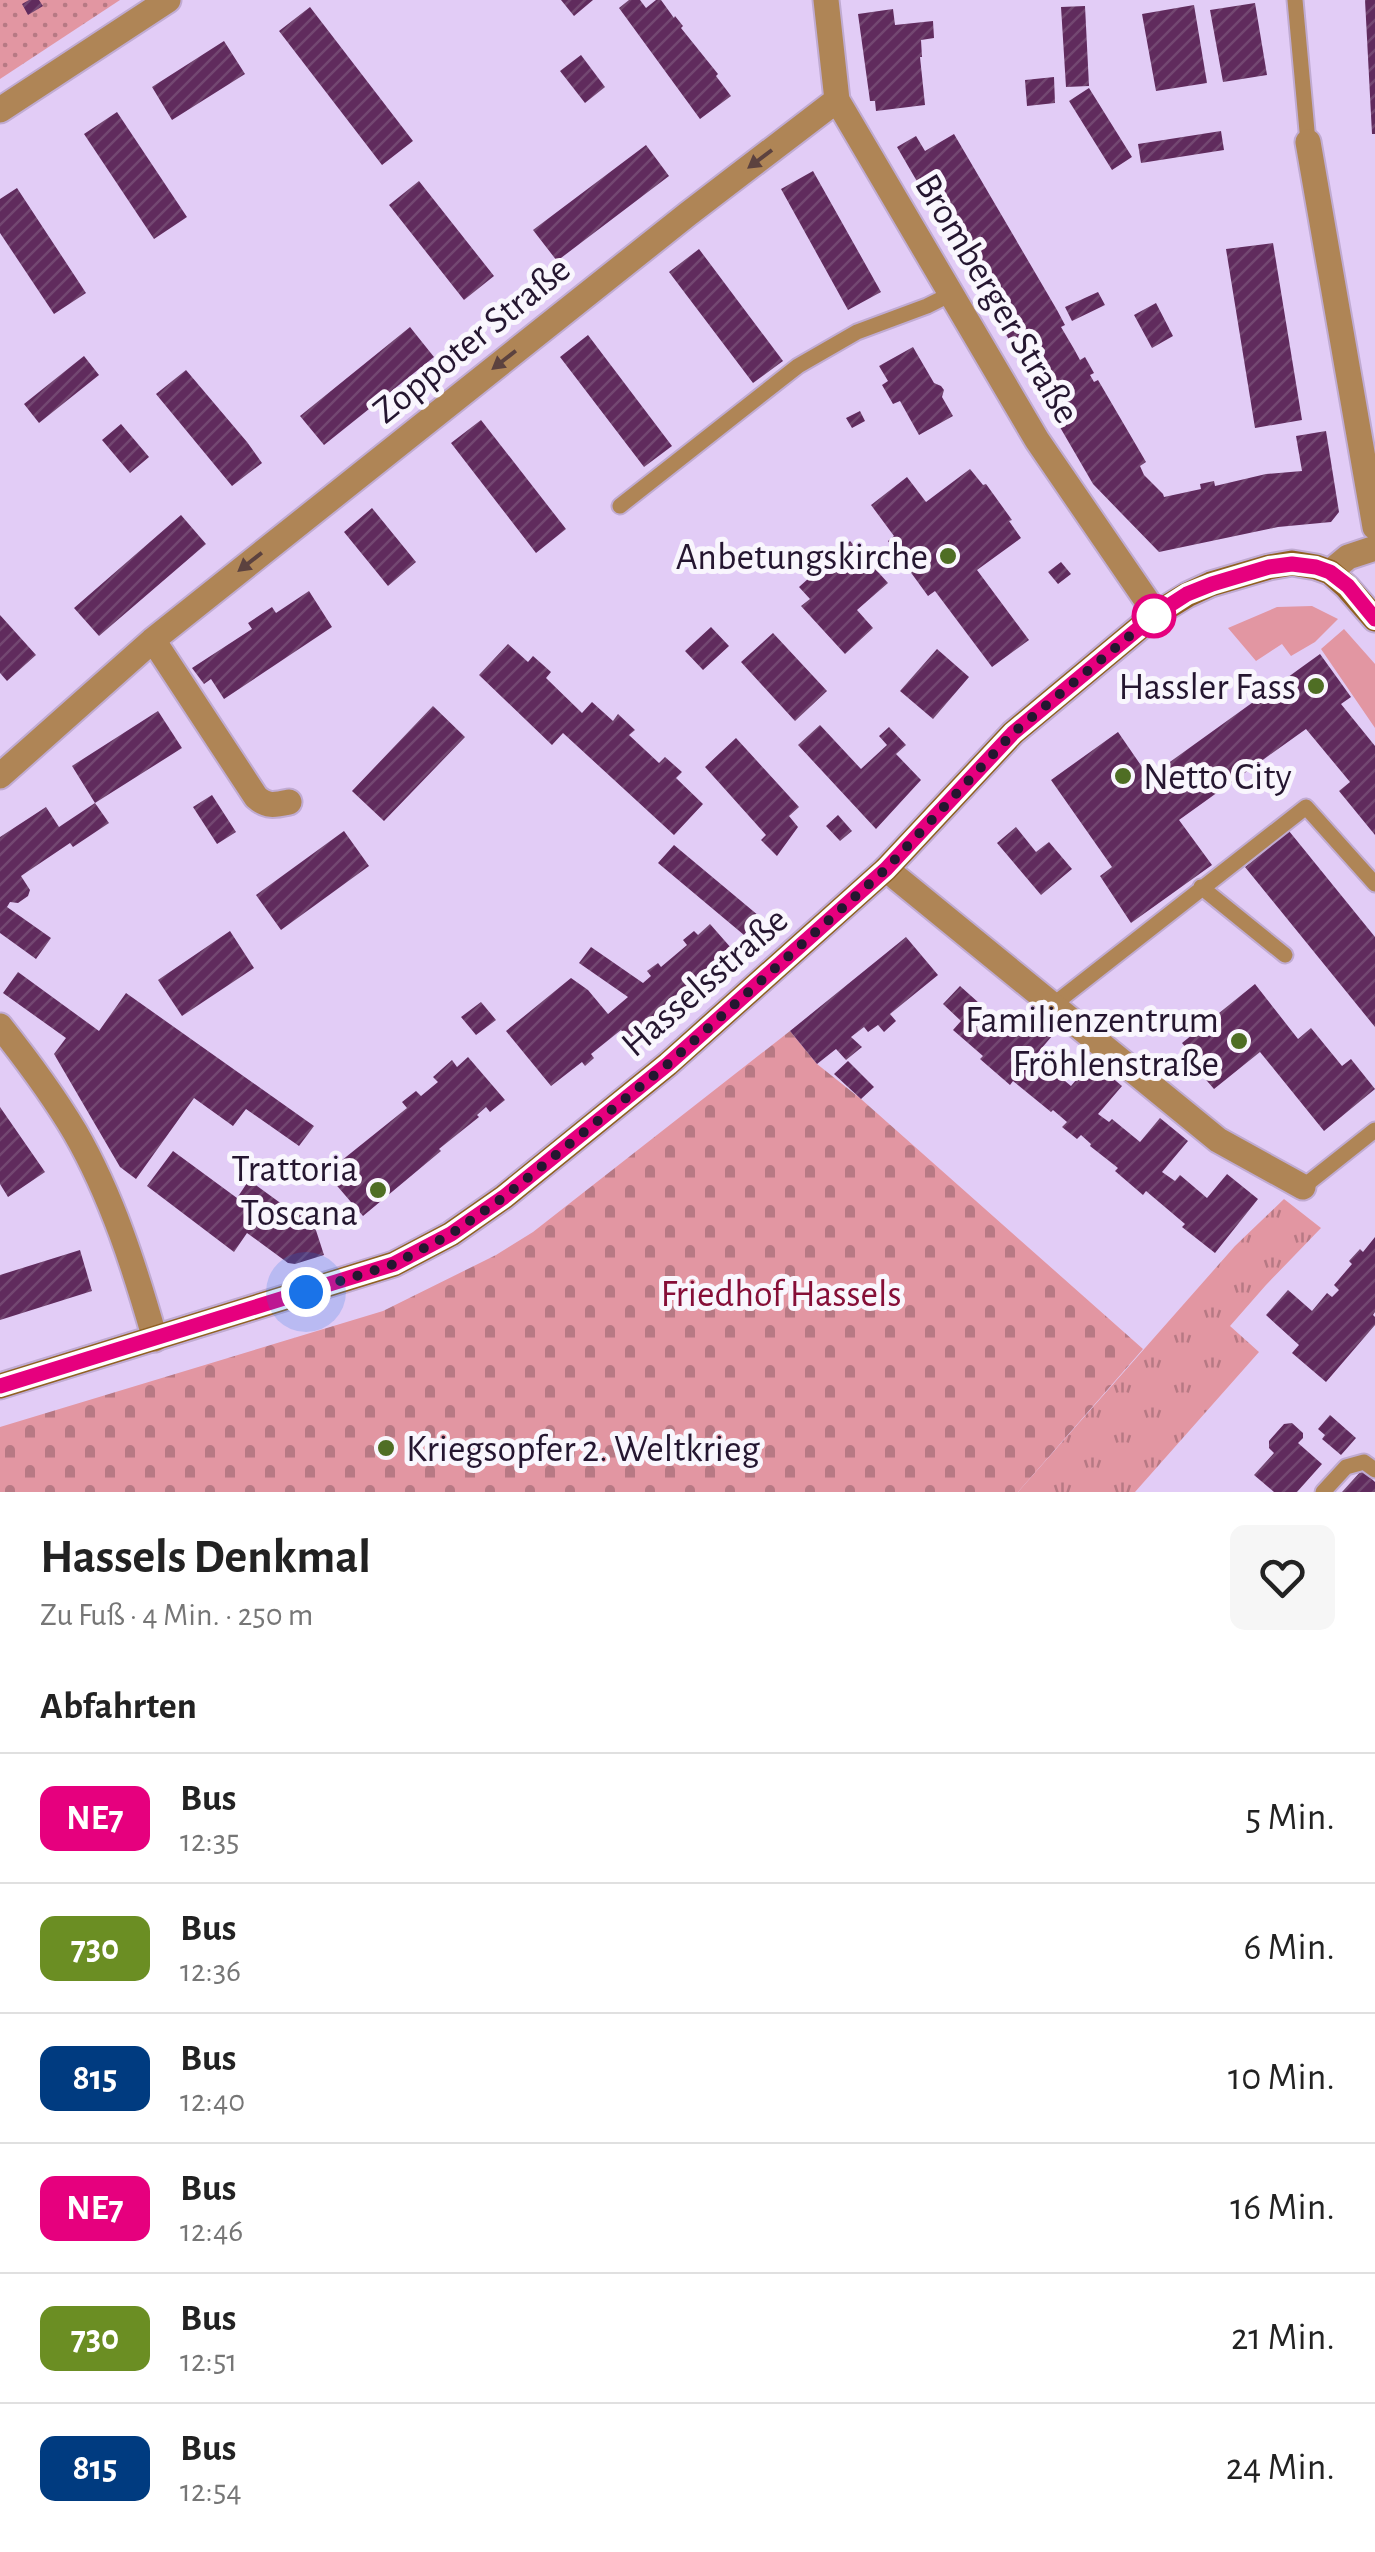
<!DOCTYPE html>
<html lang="de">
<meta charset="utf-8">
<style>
:root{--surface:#fff;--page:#f6f6f6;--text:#222;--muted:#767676;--line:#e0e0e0}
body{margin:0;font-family:"Alegreya Sans",sans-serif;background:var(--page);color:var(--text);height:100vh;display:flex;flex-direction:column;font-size:38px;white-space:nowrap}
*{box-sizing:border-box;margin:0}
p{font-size:32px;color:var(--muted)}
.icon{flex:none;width:55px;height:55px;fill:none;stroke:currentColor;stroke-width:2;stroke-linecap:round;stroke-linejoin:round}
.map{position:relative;height:1492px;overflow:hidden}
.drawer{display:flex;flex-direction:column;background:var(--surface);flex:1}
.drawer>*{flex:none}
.badge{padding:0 20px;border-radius:15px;font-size:35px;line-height:65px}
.you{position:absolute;width:50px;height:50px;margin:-25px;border:8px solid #fff;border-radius:50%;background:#1a73e8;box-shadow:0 0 0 15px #1a73e833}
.map>.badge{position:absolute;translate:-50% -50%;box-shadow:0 0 0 5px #fff}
h2{padding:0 40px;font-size:38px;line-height:90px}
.round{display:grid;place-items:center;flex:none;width:105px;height:105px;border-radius:15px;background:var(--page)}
.headline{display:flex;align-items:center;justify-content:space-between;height:170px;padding:0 40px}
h1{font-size:48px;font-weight:600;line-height:75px}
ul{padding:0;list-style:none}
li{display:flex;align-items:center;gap:30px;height:130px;padding:0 40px;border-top:2px solid var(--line)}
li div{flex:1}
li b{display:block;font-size:38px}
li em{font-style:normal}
li .badge{min-width:110px;font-weight:700;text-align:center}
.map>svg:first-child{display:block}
.grass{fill:#e296a2}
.cemetery{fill:url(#cemetery-stones)}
.park{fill:url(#park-tufts)}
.garden{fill:url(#garden-dots)}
.building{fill:url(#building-hatch)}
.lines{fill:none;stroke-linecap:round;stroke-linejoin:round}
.lane-casing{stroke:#c0abd2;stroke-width:19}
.street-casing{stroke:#c0abd2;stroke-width:29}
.secondary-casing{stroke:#c0abd2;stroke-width:29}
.lane{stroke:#af8556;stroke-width:15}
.street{stroke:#af8556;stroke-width:25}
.secondary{stroke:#906021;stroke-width:25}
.oneway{fill:#5c423f}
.line-casing{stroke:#fff;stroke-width:22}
.line{stroke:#e6007e;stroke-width:15}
.walk{stroke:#251630;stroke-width:10;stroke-dasharray:0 18}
.poi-dot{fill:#4f6e24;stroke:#f9f6fd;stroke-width:4}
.stop-dot{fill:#fff;stroke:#e6007e;stroke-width:5}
.labels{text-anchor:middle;stroke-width:10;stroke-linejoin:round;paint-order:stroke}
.street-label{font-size:38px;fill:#251630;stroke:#f9f6fd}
.poi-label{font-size:38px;fill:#251630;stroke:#f9f6fd;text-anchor:end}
.park-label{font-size:38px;fill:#860e37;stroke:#f9f6fd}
</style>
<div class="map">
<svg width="1375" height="1492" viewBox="0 0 1375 1492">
<defs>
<pattern id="cemetery-stones" width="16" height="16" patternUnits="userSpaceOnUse" patternTransform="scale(2.5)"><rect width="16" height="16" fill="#e296a2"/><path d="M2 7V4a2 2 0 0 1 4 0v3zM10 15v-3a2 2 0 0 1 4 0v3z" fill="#b77984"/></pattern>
<pattern id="park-tufts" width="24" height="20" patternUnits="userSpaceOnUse" patternTransform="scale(2.5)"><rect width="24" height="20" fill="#e296a2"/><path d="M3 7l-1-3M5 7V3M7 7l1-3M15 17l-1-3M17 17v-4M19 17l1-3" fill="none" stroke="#b77984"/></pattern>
<pattern id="garden-dots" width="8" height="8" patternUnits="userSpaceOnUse" patternTransform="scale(2.5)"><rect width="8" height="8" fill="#e296a2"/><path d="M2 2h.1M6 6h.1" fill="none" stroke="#b77984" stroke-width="1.8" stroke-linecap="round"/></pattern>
<pattern id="building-hatch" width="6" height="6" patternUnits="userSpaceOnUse" patternTransform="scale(2.5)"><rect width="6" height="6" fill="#602b5d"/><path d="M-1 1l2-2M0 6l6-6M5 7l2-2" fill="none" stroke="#734771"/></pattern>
</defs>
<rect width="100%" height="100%" fill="#e2ccf6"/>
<path class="grass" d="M1312 606 1338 619 1315 642 1291 656 1282 644 1256 661 1228 628 1277 607Z
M1344 629 1375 664V728L1321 649Z"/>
<path class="cemetery" d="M790 1031 817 1064 861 1099 1143 1349 1018 1492H0V1427L383 1311 496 1255 533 1232Z"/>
<path class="park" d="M1284 1199 1321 1228 1266 1285 1230 1326 1259 1352 1135 1492H1018L1235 1246Z"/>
<path class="garden" d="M0 0H120L0 79Z"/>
<path class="building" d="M29 0H39L43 6 28 15 22 4Z
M561 0H593L574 16Z
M629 0H640L646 8 656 0H661L674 18 675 16 683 26 681 28 718 74 716 76 731 96 700 119 619 8Z
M1365 0H1375V134H1372Z
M1255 3 1267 75 1223 82 1210 10Z
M1194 5 1207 83 1156 91 1142 14Z
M1085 6 1089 86 1066 87 1061 7Z
M310 7 413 141 382 165 279 31Z
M893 9 895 25 933 21 934 38 921 40 922 57H920L925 105 876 111 875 101H870L858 14Z
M224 41 245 74 172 120 152 87Z
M581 55 605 87 585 103 560 71Z
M1054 77 1055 103 1027 106 1025 80Z
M1089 88 1132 157 1112 170 1069 101Z
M117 112 187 217 154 239 84 134Z
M1221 131 1224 150 1141 163 1138 144Z
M954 134 1057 310 1065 325 1061 327 1074 349 1080 360 1085 357 1094 373 1090 375 1094 382 1098 380 1146 462 1140 466 1144 475 1163 494 1164 497 1201 489 1200 484 1214 481 1215 486 1266 474 1302 471 1296 436 1326 431 1339 512 1331 522 1278 527 1159 552 1123 515 1093 484 897 147 916 136 925 151Z
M646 145 669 176 557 261 533 230Z
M813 171 881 292 848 310 781 189Z
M419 181 494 276 464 300 389 205Z
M17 188 86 293 54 314 0 233V199Z
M1273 243 1302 420 1255 428 1226 249Z
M699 249 783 361 753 383 669 272Z
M1098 292 1105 305 1072 321 1065 307Z
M1156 303 1173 336 1152 348 1134 315Z
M410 327 434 357 324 445 300 416Z
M588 335 672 446 644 467 560 357Z
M913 347 934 383 941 386 944 390 942 397 953 416 919 435 900 401 893 404 882 385 888 381 879 366Z
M84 356 99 375 39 423 24 404Z
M186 370 247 442 262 463 232 486 156 394Z
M860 411 865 421 852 428 846 418Z
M481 420 566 529 536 553 451 443Z
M121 424 149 457 130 473 102 440Z
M970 469 983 485 986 484 1012 520 1009 521 1021 538 977 570 1029 640 992 667 935 591 928 596 888 541 894 536 871 505 907 477 926 502Z
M372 508 416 562 388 586 344 532Z
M181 515 206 544 99 636 74 608Z
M850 541 888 583 857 610 873 628 845 654 801 606 810 599 799 587Z
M1061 562 1071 574 1058 584 1048 572Z
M309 591 332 627 224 699 211 679 204 684 192 668 252 629 248 623 272 607 276 613Z
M0 615 36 655 7 681 0 673Z
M711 627 729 646 703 670 685 651Z
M773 633 827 691 795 721 741 662Z
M508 644 528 662 533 656 551 672 546 678 582 713 592 702 613 721 618 714 635 730 629 735 659 763 665 757 682 772 676 778 703 804 674 835 563 733 552 745 479 675Z
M937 649 969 677 933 719 900 691Z
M1320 654 1351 697 1341 704 1375 746V835L1339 791 1350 782 1306 729 1179 820 1212 865 1131 923 1100 876 1112 867 1051 780 1118 732 1149 777Z
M433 706 465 737 384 821 352 791Z
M158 711 182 748 95 803 72 766Z
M820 725 861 769 887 745 879 736 889 727 906 745 896 754 921 780 876 829 798 745Z
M736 738 799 807 789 816 798 827 777 856 761 840 766 835 705 767Z
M212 795 236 832 217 844 193 807Z
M95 803 109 823 73 847 70 843 21 876 30 890 28 896 18 903 10 902 7 907 51 938 36 959 0 933V837L46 807 59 827Z
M838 815 852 831 840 841 826 826Z
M1016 827 1036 852 1049 842 1072 869 1041 895 997 843Z
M344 831 369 866 281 930 256 895Z
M1289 831 1375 937V1027L1245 867Z
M674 845 759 916 744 935 658 863Z
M710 924 739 957 635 1046 621 1030 591 1054 594 1058 585 1066 582 1062 551 1086 506 1031 571 978 588 990 608 1014 628 997 579 963 591 947 643 983 651 976 647 971 658 963 661 967 687 945 683 940 694 931 698 935Z
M230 931 254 968 182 1016 158 980Z
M906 937 938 975 890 1014 896 1021 884 1032 878 1025 868 1032 864 1027 851 1037 862 1047 846 1060 836 1049 817 1064 790 1031Z
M18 972 99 1031 126 993 314 1126 299 1146 246 1109 233 1126 194 1098 136 1179 120 1167 54 1054 66 1038 3 993Z
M1255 984 1298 1039 1311 1028 1342 1066 1351 1059 1375 1089 1324 1131 1260 1052 1214 1089 1188 1059 1192 1055 1182 1043Z
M960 986 979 1003 976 1006 1006 1032 1024 1011 1052 1036 1035 1056 1071 1086 1092 1061 1122 1086 1098 1114 1109 1122 1112 1119 1140 1142 1160 1118 1188 1141 1162 1172 1175 1181 1180 1175 1207 1198 1227 1174 1258 1199 1215 1253 1182 1227 1185 1224 1146 1191 1143 1195 1115 1171 1118 1168 1090 1146 1091 1144 1081 1135 1077 1139 1062 1127 1067 1122 1053 1110 1051 1112 1013 1081 1010 1085 980 1059 983 1056 953 1030 961 1021 943 1004Z
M481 1002 496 1020 476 1035 461 1017Z
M468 1057 505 1100 490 1112 486 1107 477 1115 479 1117 439 1149 441 1151 363 1216 326 1173 407 1108 402 1102 416 1091 421 1096 438 1082 433 1077 452 1060 457 1067Z
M848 1061 874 1087 861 1099 834 1074Z
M0 1107 45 1172 8 1197 0 1184Z
M173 1151 237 1198 249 1180 290 1210 292 1206 304 1214 301 1218 311 1215 324 1255 295 1264 288 1263 247 1233 234 1252 147 1186Z
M1375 1237V1312L1373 1315 1375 1317V1325L1326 1382 1292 1353 1299 1345 1266 1315 1288 1290 1312 1311 1327 1293 1332 1297 1339 1290 1334 1285 1352 1264 1349 1261 1360 1249 1363 1252Z
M80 1250 92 1291 0 1320V1275Z
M1330 1415 1356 1438 1341 1455 1322 1439 1325 1435 1318 1429Z
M1292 1423 1303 1433V1438L1298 1443 1322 1464 1297 1492H1274L1254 1475 1274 1453 1269 1448V1441L1284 1424Z
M1362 1470 1375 1482V1492H1342Z"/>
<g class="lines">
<g class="lane-casing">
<path id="lane" d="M1295 0 1308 142
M620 506 798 366 857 332 927 306 951 294
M1201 887 1285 955
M1053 1005 1306 807 1375 884
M1303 1187 1375 1130
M1323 1492 1346 1467 1364 1462 1375 1470"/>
</g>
<g class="street-casing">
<path id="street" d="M826 0 837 100 1037 440 1156 614
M0 110 168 0
M1308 142 1375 527
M1330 572 1348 557 1375 548
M153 640 256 797C267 807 275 805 289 802
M0 776 153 640 688 214 837 100
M886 869 1218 1140 1303 1187
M0 1026C27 1060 53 1095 75 1132 112 1196 135 1269 155 1339"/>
</g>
<g class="secondary-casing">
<path id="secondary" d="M0 1386 394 1264 451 1234 504 1197 668 1064 886 869 1013 733 1156 614 1187 595 1211 584 1269 567 1292 563 1316 567 1330 572 1347 587 1375 619"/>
</g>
<use href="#lane" class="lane"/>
<use href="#street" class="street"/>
<use href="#secondary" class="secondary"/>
</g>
<defs><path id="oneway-solid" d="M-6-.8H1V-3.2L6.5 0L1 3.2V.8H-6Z" transform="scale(2.5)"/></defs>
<g class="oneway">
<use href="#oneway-solid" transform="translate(760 159) rotate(143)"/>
<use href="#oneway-solid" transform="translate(504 360) rotate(142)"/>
<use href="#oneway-solid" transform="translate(250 562) rotate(142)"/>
</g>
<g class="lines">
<g class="line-casing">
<path id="line" d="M0 1386 394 1264 451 1234 504 1197 668 1064 886 869 1013 733 1156 614 1187 594 1212 584 1269 567 1292 564 1316 567 1330 572 1348 586 1375 619"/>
</g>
<use href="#line" class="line"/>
<path class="walk" d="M306 1292 394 1264 451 1234 504 1197 668 1064 886 869 1013 733 1156 614 1154 616"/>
</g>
<g class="poi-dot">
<circle cx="948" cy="556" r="10"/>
<circle cx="1316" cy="686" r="10"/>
<circle cx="1123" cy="776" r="10"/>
<circle cx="1239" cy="1041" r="10"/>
<circle cx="378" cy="1190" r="10"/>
<circle cx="386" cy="1448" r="10"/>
</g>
<circle class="stop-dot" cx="1154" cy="616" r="20"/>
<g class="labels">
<g class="street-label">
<text transform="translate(998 298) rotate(59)" y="13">Bromberger Straße</text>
<text transform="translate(471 339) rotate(-39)" y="13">Zoppoter Straße</text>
<text transform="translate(704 981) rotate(-41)" y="13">Hasselsstraße</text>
</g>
<g class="poi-label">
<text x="928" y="569">Anbetungskirche</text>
<text x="1296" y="699">Hassler Fass</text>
<text x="1143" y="789" text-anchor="start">Netto City</text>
<text x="1219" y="1032">Familienzentrum<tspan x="1219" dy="44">Fröhlenstraße</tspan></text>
<text x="358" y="1181">Trattoria<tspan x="358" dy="44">Toscana</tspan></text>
<text x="406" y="1461" text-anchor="start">Kriegsopfer 2. Weltkrieg</text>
</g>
<g class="park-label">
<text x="781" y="1306">Friedhof Hassels</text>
</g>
</g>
</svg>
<div class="you" style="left:306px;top:1292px"></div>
</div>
<section class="drawer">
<div class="headline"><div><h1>Hassels Denkmal</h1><p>Zu Fuß · 4 Min. · 250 m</p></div><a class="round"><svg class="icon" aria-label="heart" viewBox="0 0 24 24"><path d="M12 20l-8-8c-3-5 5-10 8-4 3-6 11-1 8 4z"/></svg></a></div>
<h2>Abfahrten</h2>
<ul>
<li><span class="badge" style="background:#e6007e;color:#fff">NE7</span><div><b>Bus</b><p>12:35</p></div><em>5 Min.</em></li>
<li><span class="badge" style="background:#6b8e23;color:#fff">730</span><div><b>Bus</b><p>12:36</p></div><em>6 Min.</em></li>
<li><span class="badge" style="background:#003b80;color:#fff">815</span><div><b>Bus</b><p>12:40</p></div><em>10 Min.</em></li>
<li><span class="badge" style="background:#e6007e;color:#fff">NE7</span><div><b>Bus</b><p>12:46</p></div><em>16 Min.</em></li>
<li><span class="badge" style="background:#6b8e23;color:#fff">730</span><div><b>Bus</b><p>12:51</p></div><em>21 Min.</em></li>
<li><span class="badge" style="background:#003b80;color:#fff">815</span><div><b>Bus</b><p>12:54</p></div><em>24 Min.</em></li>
</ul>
</section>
